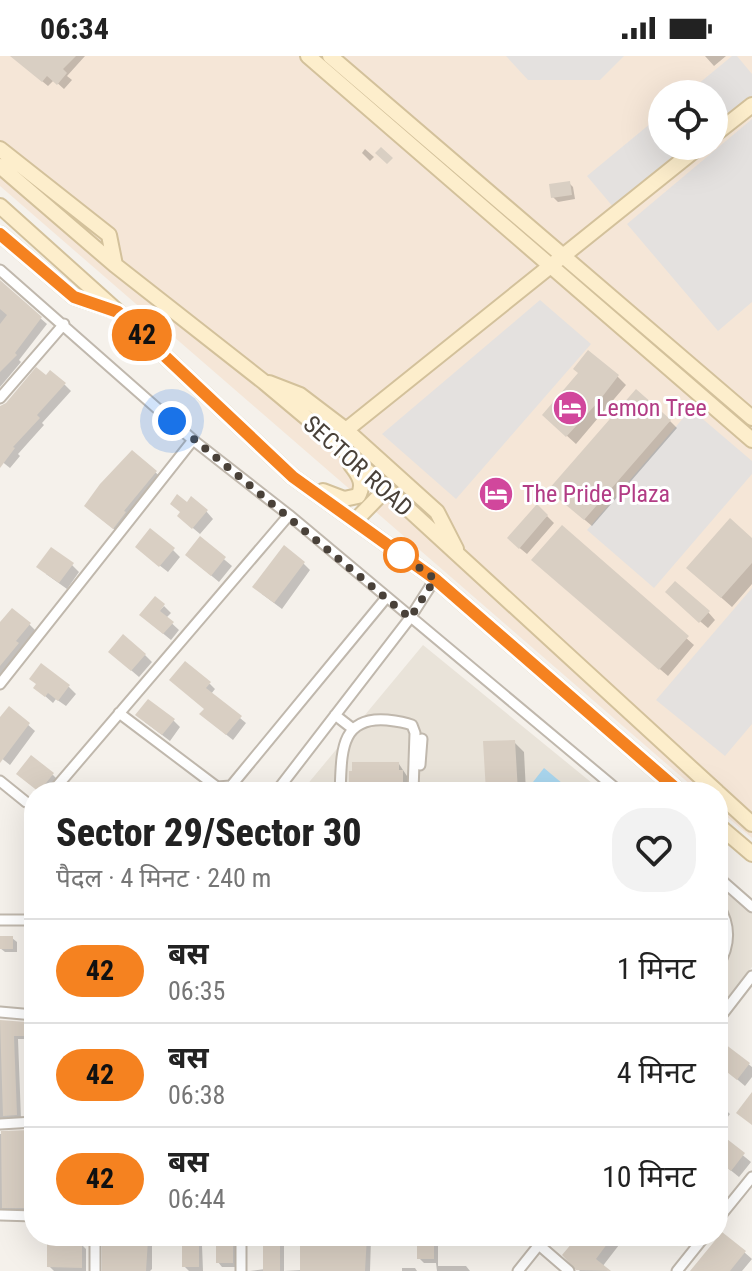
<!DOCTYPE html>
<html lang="hi">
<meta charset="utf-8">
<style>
:root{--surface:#fff;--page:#f2f2f2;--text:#222;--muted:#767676;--line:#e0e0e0}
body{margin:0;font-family:"Roboto Condensed","Noto Sans Devanagari",sans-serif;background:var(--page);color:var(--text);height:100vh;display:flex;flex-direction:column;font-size:30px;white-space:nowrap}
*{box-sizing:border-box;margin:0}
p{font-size:26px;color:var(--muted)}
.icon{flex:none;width:44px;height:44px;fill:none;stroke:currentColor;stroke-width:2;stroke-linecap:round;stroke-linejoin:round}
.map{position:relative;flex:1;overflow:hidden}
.sheet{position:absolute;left:24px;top:726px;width:704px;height:464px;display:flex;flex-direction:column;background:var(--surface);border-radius:32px;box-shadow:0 8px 32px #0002}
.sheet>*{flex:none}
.badge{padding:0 16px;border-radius:26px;font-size:28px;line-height:52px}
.buttons{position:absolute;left:648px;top:24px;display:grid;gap:16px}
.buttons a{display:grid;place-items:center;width:80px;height:80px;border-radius:50%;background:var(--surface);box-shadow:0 8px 32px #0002;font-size:40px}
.you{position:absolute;width:40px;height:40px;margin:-20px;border:6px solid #fff;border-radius:50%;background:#1a73e8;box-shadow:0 0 0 12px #1a73e833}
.map>.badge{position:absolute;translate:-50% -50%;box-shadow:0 0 0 4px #fff}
.round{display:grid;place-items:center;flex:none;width:84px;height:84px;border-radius:32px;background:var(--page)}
.summary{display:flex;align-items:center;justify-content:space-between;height:136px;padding:0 32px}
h1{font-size:38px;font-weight:800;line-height:60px}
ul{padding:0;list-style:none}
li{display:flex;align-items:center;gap:24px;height:104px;padding:0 32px;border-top:2px solid var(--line)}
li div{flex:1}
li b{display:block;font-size:30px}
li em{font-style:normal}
li .badge{min-width:88px;font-weight:700;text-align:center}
.status{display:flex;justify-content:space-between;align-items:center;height:56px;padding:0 40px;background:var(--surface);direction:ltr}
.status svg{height:22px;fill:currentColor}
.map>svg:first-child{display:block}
.residential{fill:#e9e3d9}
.commercial{fill:#f5e6d7;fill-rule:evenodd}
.parking{fill:#e4e1df}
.water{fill:#aad7ef}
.shadow{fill:#0003}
.building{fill:#d9cfc3}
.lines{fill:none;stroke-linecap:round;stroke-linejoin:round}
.street-casing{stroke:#c0b8ad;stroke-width:13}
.secondary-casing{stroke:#d3c19b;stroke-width:18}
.street{stroke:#fff;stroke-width:9}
.secondary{stroke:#fdeecc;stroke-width:14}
.line-casing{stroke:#fff;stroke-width:18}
.line{stroke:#f58220;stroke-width:12}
.walk{stroke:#494139;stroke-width:8;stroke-dasharray:0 14.4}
.stop-dot{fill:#fff;stroke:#f58220;stroke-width:4}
.labels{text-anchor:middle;stroke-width:6;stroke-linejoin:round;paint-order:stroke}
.hotel-label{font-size:24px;fill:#b23c85;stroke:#fff;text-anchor:start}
.street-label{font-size:24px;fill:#494139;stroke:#fff}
</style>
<div class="status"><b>06:34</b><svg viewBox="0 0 49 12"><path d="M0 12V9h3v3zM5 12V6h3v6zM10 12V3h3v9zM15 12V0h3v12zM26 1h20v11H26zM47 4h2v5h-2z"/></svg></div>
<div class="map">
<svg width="752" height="1215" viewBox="0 0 752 1215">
<rect width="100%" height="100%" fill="#f5f1eb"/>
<path class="residential" d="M423 589 603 736H301Z
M718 830 752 858V911L718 953Z"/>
<path class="commercial" d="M0 0H752V782L718 753V736H699L0 130ZM662 38H714V90H662Z"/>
<path class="parking" d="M506 0H624L600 24H528Z
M732 0H737L752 18V43L714 77V38H686Z
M662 58V90H696L614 152 587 120Z
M752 63V246L718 275 627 168Z
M540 244 591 288 456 443 382 378Z
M691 353 752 405V418L654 532 587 474Z
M752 532V668L725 700 656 644Z"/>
<path class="water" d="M544 712 569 733 567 736H546L533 726Z"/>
<path class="shadow" d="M16 0H85L67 20 72 24 64 33 54 24 48 30 20 7Z
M705 0H726L714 10Z
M365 93 374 101 370 105 362 97Z
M569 127 573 131 575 143 558 146 553 141Z
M0 227 47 268 19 304 21 306 0 331Z
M617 320 626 329 576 388 544 359Z
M47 322 65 329 71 335 42 367 44 369 18 398 20 400 10 412 0 404V356Z
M670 365 677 372 592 470 558 441Z
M132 396 163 423 121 479 94 457Z
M187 448 206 455 213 463 200 478 187 467Z
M547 460 554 467 527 498 516 489Z
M562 472 694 589 668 620 541 511Z
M200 483 232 510 219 526 195 506Z
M752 484V528L732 551 699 522Z
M173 494 180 501 168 516 145 498Z
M303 507 310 514 282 553 262 538Z
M72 509 79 516 67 533 46 518Z
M674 543 708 556 715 564 708 572Z
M164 550 171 557 166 562 179 574 171 584 149 566Z
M29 568 36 575 22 592 24 595 0 623V569Z
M145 599 152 606 139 621 118 603Z
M210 628 215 633 211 638 246 667 233 684 208 664 206 653 178 630Z
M69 631 76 638 66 650 56 643 53 647 36 632Z
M9 652 35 675 10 709 0 701V664Z
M173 664 180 671 170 685 145 666Z
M514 686 524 696 526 736H488Z
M399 708 409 723V736H354L351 732Z
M53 719 60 726 52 736H40L26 725Z
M12 882 17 886V896H5L0 892Z
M0 965 25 968 29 972V983H18L21 1063 0 1067Z
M726 990 752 1011V1021L745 1030 718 1007V1000Z
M718 1047 730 1058 718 1074Z
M34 1076V1156L0 1159V1078Z
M718 1079 751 1106 739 1121 718 1104Z
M350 1180H368L371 1183 370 1215H250L265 1213 279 1182 284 1186V1215L302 1214Z
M419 1180H435L438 1183V1210H466L470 1215H437L436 1207H424L419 1202Z
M580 1180H610L619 1189 602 1211 608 1215H580L565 1199Z
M198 1184 202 1189 203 1215H189L184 1210Z
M147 1186 152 1190V1213L150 1215H104Z
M232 1186 237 1190V1211H222L218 1206Z
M81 1188 86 1193V1215H54L49 1210Z
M744 1196 752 1203 742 1215H693Z
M402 1212H415L417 1215H402Z"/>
<path class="building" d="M10 0H76L63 13 67 17 57 29 47 20 42 26Z
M381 91 393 102 387 108 375 97Z
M570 125 572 139 551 142 549 128Z
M0 224 42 261 15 297 17 299 0 316V268L7 259 0 253Z
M588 294 619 319 599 345 566 381 542 359 578 317 573 313Z
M36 311 46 319 50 314 66 327 37 359 40 362 13 391 15 392 0 412V350L6 347Z
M636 333 671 364 584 464 548 434Z
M132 394 157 415 124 455 126 456 113 473 84 450 100 428Z
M177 438 187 446 191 440 208 454 192 473 177 460 180 456 170 448Z
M537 448 548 459 519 493 507 482Z
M730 462 752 482V507L721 542 686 512Z
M562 469 689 580 659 614 531 504Z
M150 472 175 492 159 511 135 491Z
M200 480 226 501 211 520 185 499Z
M284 489 305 506 274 547 252 531Z
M51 491 74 507 59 527 36 511Z
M675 525 710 555 699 567 665 536Z
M155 540 165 548 160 555 174 566 163 578 139 559Z
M12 552 31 567 16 585 19 587 0 610V566Z
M123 578 146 598 131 615 108 596Z
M185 605 211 626 206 632 242 660 226 679 199 658 204 653 169 624Z
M41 607 70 629 58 645 48 637 45 641 33 632 36 628 29 623Z
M148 643 175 663 162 679 135 659Z
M9 650 30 667 0 707V661Z
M515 684 518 736H486L483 685Z
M31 699 54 717 39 736 16 718Z
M352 706H399V714H403V731H399V736H352V732H349V715H352Z
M0 880H13V893H0Z
M0 964 26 966V980H14L17 1059 3 1060Z
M725 988 750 1007 737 1024 718 1009V997Z
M752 1036V1069L736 1057Z
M31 1074V1152H2L1 1075Z
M718 1076 745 1097 731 1115 718 1105Z
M722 1176 746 1195 730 1215H690Z
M263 1180H280V1215H263Z
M333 1180H367L365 1215H300V1182Z
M417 1180H434V1203H417Z
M578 1180H613L596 1203 611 1215 576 1214 562 1199Z
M182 1182H199V1211H182Z
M148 1184 146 1215H102V1185Z
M216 1184H233V1207H216Z
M47 1185 82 1186V1212L47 1211Z"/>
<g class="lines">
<g class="street-casing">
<path id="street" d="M0 214 193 384 289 459 620 736
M0 342 64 268
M0 628 193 384
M119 657 217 731 231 730 386 542
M335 659 353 673
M420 709 422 683
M0 725 26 746 34 748
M52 736 289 459
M276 736 410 562 435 523
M340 736C342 700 338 660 387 664 396 665 404 666 412 669L415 677 413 736
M718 821 752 851
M718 849C731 869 730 890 718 910
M0 864H34
M0 956 34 959
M33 959 34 1044
M718 964 752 920
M0 1068 34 1066
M0 1159 34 1160
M718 1163 752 1121
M95 1180V1215
M241 1180V1215
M539 1189 569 1215
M518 1215 546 1180
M677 1215 705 1180"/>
</g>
<g class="secondary-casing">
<path id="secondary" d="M308 0 752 384
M330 0 752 362
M714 79 752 49
M0 93 109 179 115 209
M0 110 115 209 264 326 332 383 717 736
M0 150 118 256 293 421 435 523 680 736
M0 178 74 241 110 253
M269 327 300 339 346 374 437 456 456 493
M346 374 700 90
M323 435 344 443 358 440C365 428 359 419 351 409
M355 465 386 433
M718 737 752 768
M718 769 752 798"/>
</g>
<use href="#street" class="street"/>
<use href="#secondary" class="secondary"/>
</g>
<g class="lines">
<g class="line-casing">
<path id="line" d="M0 178 74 241 118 256 293 421 435 523 680 736"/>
</g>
<use href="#line" class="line"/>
<path class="walk" d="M172 365 410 562 435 523 399 497 401 499"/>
</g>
<defs>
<g id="hotel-disc" transform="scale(1.8)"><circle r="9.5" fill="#d1479c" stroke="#fff"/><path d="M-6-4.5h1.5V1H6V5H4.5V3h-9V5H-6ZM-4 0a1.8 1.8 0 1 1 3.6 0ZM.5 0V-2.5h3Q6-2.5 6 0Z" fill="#fff"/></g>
</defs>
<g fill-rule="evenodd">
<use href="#hotel-disc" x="570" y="352"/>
<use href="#hotel-disc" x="496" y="438"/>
</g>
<circle class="stop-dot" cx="401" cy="499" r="16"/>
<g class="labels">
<g class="hotel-label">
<text x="596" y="360">Lemon Tree</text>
<text x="522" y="446">The Pride Plaza</text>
</g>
<g class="street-label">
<text transform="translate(358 410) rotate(42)" y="8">SECTOR ROAD</text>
</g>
</g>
</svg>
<div class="buttons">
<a><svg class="icon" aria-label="locate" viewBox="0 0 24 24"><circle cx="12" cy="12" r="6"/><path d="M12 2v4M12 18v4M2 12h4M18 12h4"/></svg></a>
</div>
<div class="you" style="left:172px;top:365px"></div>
<b class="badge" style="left:142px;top:279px;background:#f58220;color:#111">42</b>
<section class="sheet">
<div class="summary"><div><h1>Sector 29/Sector 30</h1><p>पैदल · 4 मिनट · 240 m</p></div><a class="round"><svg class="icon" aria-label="heart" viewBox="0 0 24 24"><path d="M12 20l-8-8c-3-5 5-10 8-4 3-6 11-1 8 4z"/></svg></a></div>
<ul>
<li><span class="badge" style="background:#f58220;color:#111">42</span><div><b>बस</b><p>06:35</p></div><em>1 मिनट</em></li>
<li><span class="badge" style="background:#f58220;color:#111">42</span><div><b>बस</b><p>06:38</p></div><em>4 मिनट</em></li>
<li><span class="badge" style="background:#f58220;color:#111">42</span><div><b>बस</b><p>06:44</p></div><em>10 मिनट</em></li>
</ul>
</section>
</div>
